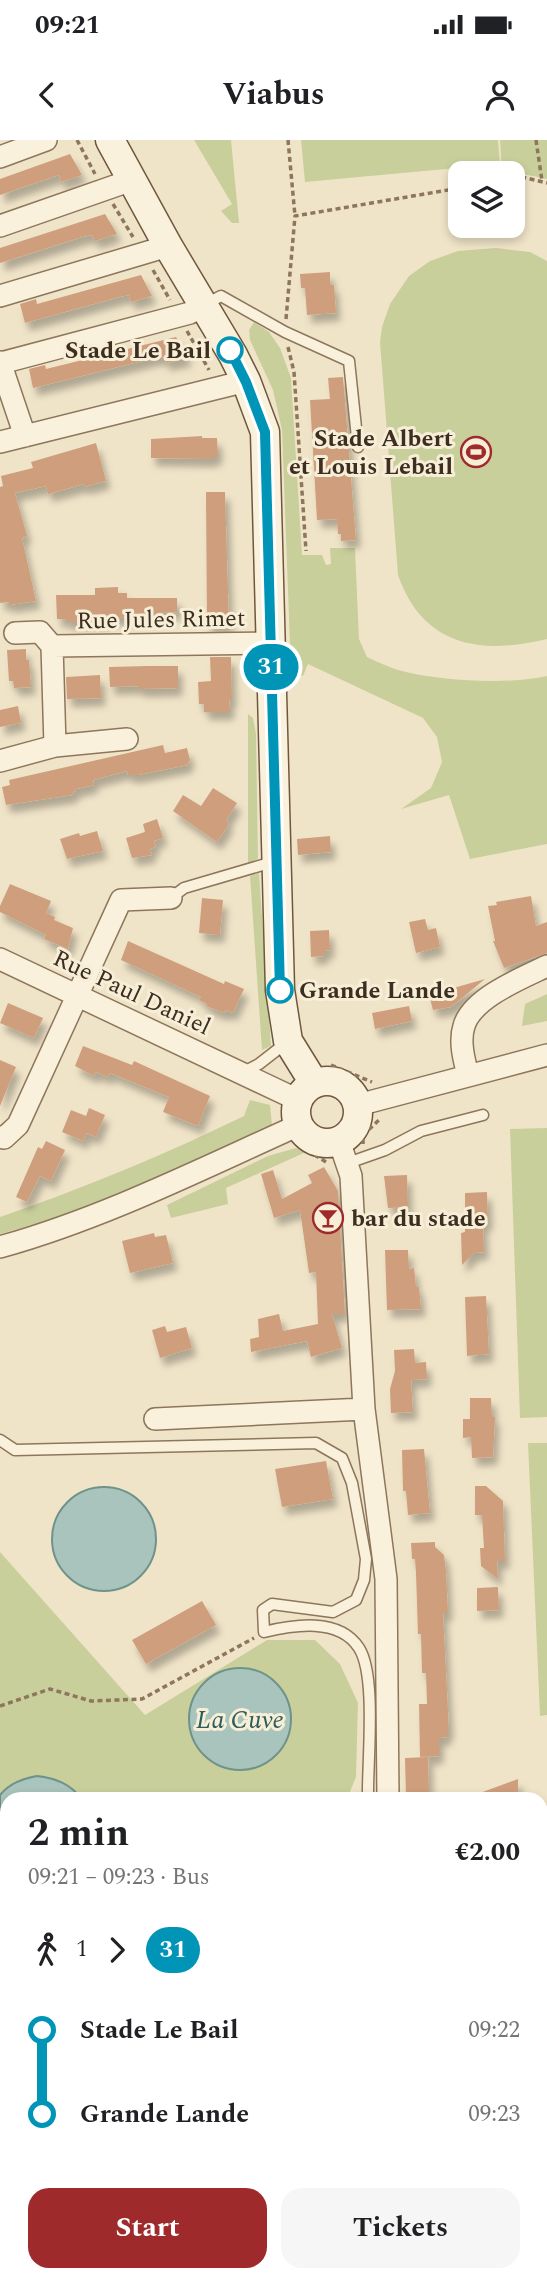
<!DOCTYPE html>
<meta charset="utf-8">
<style>
:root{--surface:#fff;--page:#f6f6f6;--text:#202124;--muted:#757577;--accent:#9e2a2b}
body{margin:0;font-family:Spectral,serif;background:var(--page);color:var(--text);height:100vh;display:flex;flex-direction:column;font-size:26px;white-space:nowrap}
*{box-sizing:border-box;margin:0}
p{font-size:23px;color:var(--muted)}
.icon{flex:none;width:38px;height:38px;fill:none;stroke:currentColor;stroke-width:2;stroke-linecap:round;stroke-linejoin:round}
.map{position:relative;flex:1;overflow:hidden}
.details{position:absolute;left:0px;top:1652px;width:548px;height:490px;display:flex;flex-direction:column;background:var(--surface);border-radius:21px 21px 0 0;box-shadow:0 4px 10px #0003}
.details>*{flex:none}
.badge{padding:0 14px;border-radius:23px;font-size:24px;line-height:46px}
.controls{position:absolute;left:448px;top:21px;display:grid;gap:14px}
.controls a{display:grid;place-items:center;width:77px;height:77px;border-radius:14px;background:var(--surface);box-shadow:0 4px 10px #0003;font-size:35px}
.map>.badge{position:absolute;translate:-50% -50%;box-shadow:0 0 0 4px #fff}
.legs{display:flex;align-items:center;gap:10px;height:77px;padding:0 28px;font-size:23px}
.legs p{margin-inline-start:auto}
.head{display:flex;align-items:center;justify-content:space-between;height:119px;padding:0 28px}
h1{font-size:38px;font-weight:700;line-height:52px}
.button{display:flex;gap:14px;margin-top:auto;padding:14px 28px}
.button a{flex:1;height:80px;border-radius:21px;background:var(--accent);color:#fff;font-size:28px;font-weight:700;line-height:80px;text-align:center}
.button a+a{background:var(--page);color:var(--text)}
ul{padding:0 28px;list-style:none}
li{display:flex;align-items:center;gap:24px;height:84px;font-size:26px}
li i{display:grid;place-items:center;width:10px;height:100%;margin:0 9px;background:currentColor}
li i::after{content:'';width:18px;height:18px;margin:-9px;border:5px solid;border-radius:50%;background:var(--surface)}
li p{margin-inline-start:auto}
li:first-child i{background:linear-gradient(#0000 50%,currentColor 0)}
li:last-child i{background:linear-gradient(currentColor 50%,#0000 0)}
.status{display:flex;justify-content:space-between;align-items:center;height:49px;padding:0 35px;background:var(--surface);direction:ltr}
.status svg{height:19px;fill:currentColor}
header{display:flex;justify-content:space-between;align-items:center;height:91px;padding:0 28px;background:var(--surface);font-size:32px;font-weight:700}
.map>svg:first-child{display:block}
.green{fill:#c9cf9b}
.water{fill:#a9c4bc;stroke:#6f938a;stroke-width:2}
.building{fill:#cf9f7d;filter:url(#shadow)}
.lines{fill:none;stroke-linecap:round;stroke-linejoin:round}
.lane-casing{stroke:#8d765c;stroke-width:13}
.street-casing{stroke:#8d765c;stroke-width:24}
.secondary-casing{stroke:#6f573f;stroke-width:31}
.path{stroke:#8d765c;stroke-width:3.5;stroke-dasharray:5 3.5;stroke-linecap:butt}
.lane{stroke:#faf1dc;stroke-width:10}
.street{stroke:#faf1dc;stroke-width:21}
.secondary{stroke:#faf1dc;stroke-width:28}
.line-1-casing{stroke:#fff;stroke-width:16}
.line-1{stroke:#0094b7;stroke-width:10}
.stop-1-dot{fill:#fff;stroke:#0094b7;stroke-width:3.5}
.labels{text-anchor:middle;stroke-width:6;stroke-linejoin:round;paint-order:stroke}
.stop-label{font-size:24px;font-weight:bold;fill:#3d2e20;stroke:#f7eed8;text-anchor:end}
.poi-label{font-size:24px;font-weight:bold;fill:#3d2e20;stroke:#f7eed8;text-anchor:end}
.street-label{font-size:24px;fill:#3d2e20;stroke:#f7eed8}
.water-label{font-size:26px;font-style:italic;fill:#2f5d5a;stroke:#f7eed8}
</style>
<div class="status"><b>09:21</b><svg viewBox="0 0 49 12"><path d="M0 12V9h3v3zM5 12V6h3v6zM10 12V3h3v9zM15 12V0h3v12zM26 1h20v11H26zM47 4h2v5h-2z"/></svg></div>
<header><svg class="icon" aria-label="back" viewBox="0 0 24 24"><path d="M15 5l-7 7 7 7"/></svg>Viabus<svg class="icon" aria-label="person" viewBox="0 0 24 24"><circle cx="12" cy="8" r="4"/><path d="M4 21q1-7 8-7t8 7"/></svg></header>
<div class="map">
<svg width="547" height="2142" viewBox="0 0 547 2142">
<defs>
<filter id="shadow"><feDropShadow dx="4.5" dy="8" stdDeviation="3.5" flood-color="#0004"/></filter>
</defs>
<rect width="100%" height="100%" fill="#f0e4c8"/>
<path class="green" d="M194 0H231L239 83H232L221 71 232 64Z
M301 0H498L500 24 305 42Z
M500 0H547V39L523 34 502 33Z
M496 108 530 112 547 121V499C481 515 423 507 398 435L380 202 382 187 390 164 409 136 430 121 458 111Z
M254 182 269 192 280 208 291 238 302 415H322L326 425 331 424 330 408H355L359 499 367 517C378 522 390 528 402 531 441 541 508 545 547 536V704L470 719 449 655 401 669 431 648 442 622 437 597 423 578 308 524 303 536 291 531 282 290 273 250 250 200 249 190Z
M248 574 253 578 256 594 258 719 248 723Z
M259 733 271 906 262 910 250 736Z
M547 854V881L522 886 525 864Z
M250 960 270 965 272 985 159 1038 66 1075 0 1094V1077C84 1048 164 1015 244 976Z
M547 988V1277L520 1278 510 989Z
M296 1008 306 1012 226 1048 228 1064 171 1078 167 1065 268 1016Z
M547 1303V1575L540 1576 528 1303Z
M0 1412 145 1575 267 1500H315L340 1524 358 1563 356 1637 347 1659H7V2135H82L81 2142H0Z"/>
<path class="water" d="M52 1399a52 52 0 1 1 104 0a52 52 0 1 1-104 0Z
M189 1579a51 51 0 1 1 102 0a51 51 0 1 1-102 0Z
M37 1636C56 1638 70 1644 82 1659H7V1727L0 1720V1655C10 1643 22 1639 37 1636Z
M7 1886V1972L0 1969V1889Z"/>
<path class="building" d="M70 14 82 35 61 42 59 35 0 55V39Z
M105 74 117 94 95 101 92 95 82 97 0 123V108Z
M330 132V145H334L336 173 307 175 305 148H301L300 134Z
M141 135 152 156 131 162 129 155 119 157 25 183 20 164 36 159 37 164Z
M176 197 188 218 166 223 164 217 154 218 33 248 29 229 45 225 46 229Z
M343 237 356 400 341 401V394H338L337 379 317 380 310 260 330 259 328 238Z
M202 296V298H217L218 317H212V319L151 318V299Z
M96 303 106 341 84 347V344L48 354 46 346 15 353 27 396 22 398 36 461 9 465V462L0 463V347L3 346 1 336 33 328 31 322Z
M206 352H225L229 486H207Z
M118 447V453H127V458H177V472L157 473V477L107 478V481L67 482V479H57L56 455H95V448Z
M26 509V520H29L31 547 14 548 13 541H9L7 510Z
M210 517H231L232 560H229L230 572H204V564H199L198 542 211 541Z
M147 526H178V548L139 549V546L110 547 109 527Z
M100 535 101 558 67 559 66 537Z
M18 566 21 583 0 587V570Z
M163 605 165 613 187 608 190 620 187 625 138 635H128L127 631 93 640 94 645 76 649 72 655 6 665 2 647 10 645 9 640Z
M213 648 237 663 226 681 229 684 217 702 173 671 183 655 201 666Z
M157 679 163 698 154 701 156 707 150 709 152 715 132 718 126 698 145 692 143 684Z
M97 691 103 711 67 719 60 699 79 693 80 696Z
M330 696 331 712 298 715 297 699Z
M10 744 51 761 46 773 55 777 54 780 73 788 68 809 44 799 46 795 0 772V766Z
M531 756 536 786 547 782V813L504 828 493 801H495L488 766 497 765 496 762Z
M202 758 223 760 220 795 199 793Z
M425 779 428 790 436 788 440 807 416 813 409 782Z
M329 790 330 810 324 811V816L311 817 310 791Z
M128 801 224 844 225 841 244 849 233 873 226 870 224 873 206 866 207 864 199 860 201 857 121 820Z
M485 839 451 867 433 870 429 855Z
M8 863 43 878 34 898 0 883Z
M409 866 412 881 375 889 372 873Z
M83 906 132 925 134 921 210 956 198 986 163 972 169 957 110 933 108 937 96 932 94 936 75 926Z
M0 920 16 927 0 966Z
M89 968 105 975 96 997 87 993 83 1001 62 992 71 970 86 976Z
M46 1001 65 1010 51 1041 40 1036 27 1062 16 1057 38 1007 42 1009Z
M324 1027 338 1051 345 1174H332L342 1208 311 1217 307 1201 251 1212 250 1199 259 1197 258 1179 279 1174 283 1191 318 1184 316 1132 309 1133 300 1070 274 1078 261 1034 273 1030 282 1059 312 1043 308 1035Z
M407 1035 408 1067 388 1068 384 1036Z
M487 1052 488 1083H483L484 1112 474 1113 462 1125 461 1093 465 1092V1053Z
M154 1093 155 1097 166 1095 173 1123 130 1133 122 1101Z
M385 1110H408L409 1129 414 1128 416 1147H419L421 1169 387 1170Z
M486 1156 489 1214 467 1216 465 1157Z
M165 1186 167 1192 186 1187 192 1208 160 1218 152 1190Z
M414 1209 415 1223 426 1222 427 1239 411 1240 413 1272 391 1273 390 1249 395 1231 394 1210Z
M470 1258H491L492 1277H495L493 1317 472 1318 471 1297 463 1298V1279H470Z
M424 1309 430 1373 408 1375 406 1351H403L402 1310Z
M326 1321 333 1359 282 1367 275 1329Z
M475 1346H486L503 1361 505 1421H497L498 1439 481 1426 480 1408H484L482 1375H475Z
M435 1402V1407L444 1415 446 1432 448 1473H443L449 1591H447V1597L439 1598V1616L420 1617 419 1564H427L426 1533H422L421 1494H418L416 1433 415 1419H412L411 1403Z
M498 1447 499 1470 477 1471V1448Z
M202 1461 216 1485 146 1524 132 1500Z
M428 1617 429 1655 406 1656 405 1618Z
M518 1639V1659H469V1657Z"/>
<g class="lines">
<g class="lane-casing">
<path id="lane" d="M204 165 221 156 285 192 349 221 358 307
M171 758 184 748 276 721
M242 933 259 924 286 903
M348 1023 385 1010 421 991 483 975
M0 1300 15 1310 316 1303 342 1318 352 1343 366 1419 364 1440 356 1460 333 1472 272 1464 263 1470 264 1492C293 1485 339 1477 359 1508 377 1536 367 1624 368 1659
M0 2006 7 2010
M83 2135 87 2142
M315 2142 316 2135"/>
</g>
<g class="street-casing">
<path id="street" d="M0 17 46 0
M0 86 132 40
M0 156 168 106
M0 222 25 296
M1 223 190 173 204 165
M0 302 246 241
M15 493 40 492 52 506
M55 606 52 506 271 503
M0 621 55 606 127 599
M0 819 298 960
M468 935C464 920 459 901 464 886 472 858 522 838 547 826
M358 965 547 915
M0 997 4 998 18 985 121 760 171 758
M339 1001 351 1036 364 1269 386 1439 388 1659
M0 1107C104 1078 201 1029 299 985
M155 1279 364 1269
M541 1931H547
M337 2142 338 2135"/>
</g>
<g class="secondary-casing">
<path id="secondary" d="M110 0 168 106 233 215 246 241 265 292 280 850 288 901 314 943
M296 972a31 31 0 1 1 62 0a31 31 0 1 1-62 0Z"/>
</g>
<path class="path" d="M77 0 95 34
M288 0 295 76
M536 0 542 41
M513 39 522 37 547 43
M113 64 133 97
M153 130 170 160
M286 179 295 76 460 48
M187 191 209 230
M288 207 294 232 306 411
M331 925 372 942
M363 1004V995L379 980
M300 1006 326 1022
M0 1566 50 1549 91 1561 142 1559 254 1498
M0 1825 7 1820
M9 2142 10 2135"/>
<use href="#lane" class="lane"/>
<use href="#street" class="street"/>
<use href="#secondary" class="secondary"/>
</g>
<g class="lines">
<g class="line-1-casing">
<path id="line-1" d="M230 210 246 242 265 292 280 850"/>
</g>
<use href="#line-1" class="line-1"/>
</g>
<defs>
<g id="stadium-ring" transform="scale(1.575)"><circle r="9.5" fill="#f7eed8" stroke="#9e2a2b" stroke-width="1.5"/><path d="M0-5a6.5 5 0 1 0 0 10a6.5 5 0 1 0 0-10ZM-3.5-1.8h7v3.6h-7Z" fill="#9e2a2b"/></g>
<g id="bar-ring" transform="scale(1.575)"><circle r="9.5" fill="#f7eed8" stroke="#9e2a2b" stroke-width="1.5"/><path d="M-6-5H6L.8 .8V4.5H3.5V6h-7V4.5H-.8V.8Z" fill="#9e2a2b"/></g>
</defs>
<g fill-rule="evenodd">
<use href="#stadium-ring" x="476" y="312"/>
<use href="#bar-ring" x="328" y="1078"/>
</g>
<g class="stop-1-dot">
<circle cx="230" cy="210" r="12"/>
<circle cx="280" cy="850" r="12"/>
</g>
<g class="labels">
<g class="stop-label">
<text x="211" y="218">Stade Le Bail</text>
<text x="299" y="858" text-anchor="start">Grande Lande</text>
</g>
<g class="poi-label">
<text x="453" y="306">Stade Albert<tspan x="453" dy="28">et Louis Lebail</tspan></text>
<text x="351" y="1086" text-anchor="start">bar du stade</text>
</g>
<g class="street-label">
<text transform="translate(161 479) rotate(-1)" y="8">Rue Jules Rimet</text>
<text transform="translate(132 852) rotate(25)" y="8">Rue Paul Daniel</text>
</g>
<g class="water-label">
<text x="240" y="1588">La Cuve</text>
</g>
</g>
</svg>
<div class="controls">
<a><svg class="icon" aria-label="layers" viewBox="0 0 24 24"><path d="M12 4l9 5-9 5-9-5zM3 14l9 5 9-5"/></svg></a>
</div>
<b class="badge" style="left:271px;top:527px;background:#0094b7;color:#fff">31</b>
<section class="details">
<div class="head"><div><h1>2 min</h1><p>09:21 – 09:23 · Bus</p></div><b>€2.00</b></div>
<div class="legs"><svg class="icon" aria-label="walk" viewBox="0 0 24 24"><circle cx="13" cy="4" r="2"/><path d="M13 8l-2 6 4 7M11 14l-3 7M7 12l3-4h3l4 4"/></svg>1<svg class="icon" aria-label="forward" viewBox="0 0 24 24"><path d="M9 5l7 7-7 7"/></svg><b class="badge" style="background:#0094b7;color:#fff">31</b></div>
<ul>
<li><i style="color:#0094b7"></i><b>Stade Le Bail</b><p>09:22</p></li>
<li><i style="color:#0094b7"></i><b>Grande Lande</b><p>09:23</p></li>
</ul>
<div class="button"><a>Start</a><a>Tickets</a></div>
</section>
</div>
